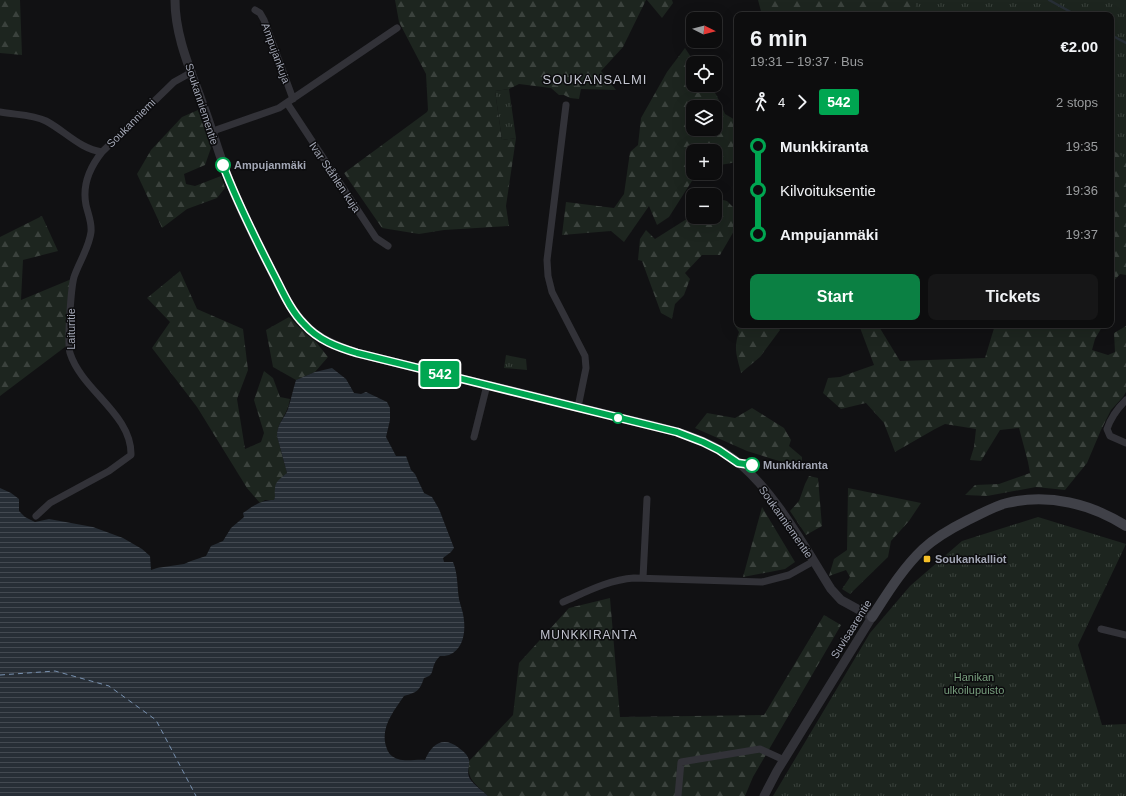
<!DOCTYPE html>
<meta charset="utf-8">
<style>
:root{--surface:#0d0d0e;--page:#161617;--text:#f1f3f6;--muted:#9a9c9e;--line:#2d2d2e;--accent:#0b8043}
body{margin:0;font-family:Arial,sans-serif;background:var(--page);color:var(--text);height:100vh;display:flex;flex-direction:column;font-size:15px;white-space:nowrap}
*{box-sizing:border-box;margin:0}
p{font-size:13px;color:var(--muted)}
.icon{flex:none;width:22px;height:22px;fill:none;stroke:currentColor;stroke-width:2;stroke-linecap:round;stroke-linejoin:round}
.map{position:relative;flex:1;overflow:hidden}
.side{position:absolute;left:734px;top:12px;width:380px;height:316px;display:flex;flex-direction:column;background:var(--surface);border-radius:8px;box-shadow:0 4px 16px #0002,0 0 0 1px var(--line)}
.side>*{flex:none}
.badge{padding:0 8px;border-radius:3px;font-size:14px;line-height:26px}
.needle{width:26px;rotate:96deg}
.buttons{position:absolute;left:686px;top:12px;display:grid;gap:8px}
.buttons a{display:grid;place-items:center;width:36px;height:36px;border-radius:8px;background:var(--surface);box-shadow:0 4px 16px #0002,0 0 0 1px var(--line);font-size:20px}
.map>.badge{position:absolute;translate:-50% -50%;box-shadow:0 0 0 2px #fff}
.legs{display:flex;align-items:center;gap:6px;height:44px;padding:0 16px;font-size:13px}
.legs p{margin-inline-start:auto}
.head{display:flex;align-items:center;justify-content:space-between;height:68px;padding:0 16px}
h1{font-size:22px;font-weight:700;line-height:30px}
.cta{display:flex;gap:8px;margin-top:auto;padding:8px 16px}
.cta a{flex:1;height:46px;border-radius:8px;background:var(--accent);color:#fff;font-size:16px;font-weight:700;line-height:46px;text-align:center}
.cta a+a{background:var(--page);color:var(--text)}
ul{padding:0 16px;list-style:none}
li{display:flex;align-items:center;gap:14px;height:44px;font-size:15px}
li i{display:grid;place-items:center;width:6px;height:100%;margin:0 5px;background:currentColor}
li i::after{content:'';width:10px;height:10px;margin:-5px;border:3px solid;border-radius:50%;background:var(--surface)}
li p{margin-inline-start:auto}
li:first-child i{background:linear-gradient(#0000 50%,currentColor 0)}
li:last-child i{background:linear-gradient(currentColor 50%,#0000 0)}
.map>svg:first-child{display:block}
.forest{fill:url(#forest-firs);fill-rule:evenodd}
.park{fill:url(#park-tufts)}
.water{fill:url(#water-rules)}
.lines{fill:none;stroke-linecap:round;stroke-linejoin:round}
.stream{stroke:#272e36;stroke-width:2.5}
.ferry{stroke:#7891b0;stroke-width:1;stroke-dasharray:5 4;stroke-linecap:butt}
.minor{stroke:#323238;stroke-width:7}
.tertiary{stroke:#323238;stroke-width:9}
.secondary{stroke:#404148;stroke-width:10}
.line-1-casing{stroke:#fff;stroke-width:9}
.line-1{stroke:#00a651;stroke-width:6}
.stop-1-dot{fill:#fff;stroke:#00a651;stroke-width:2}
.poi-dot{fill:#f5bf27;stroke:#0c0c0e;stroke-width:1.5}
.labels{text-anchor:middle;stroke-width:3;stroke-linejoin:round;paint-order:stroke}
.street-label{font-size:11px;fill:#a2a6b4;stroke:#0c0c0e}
.stop-label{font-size:11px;font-weight:bold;fill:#a2a6b4;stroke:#0c0c0e;text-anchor:start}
.poi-label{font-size:11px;font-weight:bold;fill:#a2a6b4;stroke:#0c0c0e;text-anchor:start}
.park-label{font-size:11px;fill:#789f7e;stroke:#0c0c0e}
.neighbourhood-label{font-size:12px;letter-spacing:1px;fill:#c3c5d0;stroke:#0c0c0e}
.quarter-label{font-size:13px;letter-spacing:1px;fill:#c3c5d0;stroke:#0c0c0e}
</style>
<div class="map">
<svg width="1126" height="796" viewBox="0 0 1126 796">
<defs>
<pattern id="forest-firs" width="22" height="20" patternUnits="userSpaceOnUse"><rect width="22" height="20" fill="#1d251f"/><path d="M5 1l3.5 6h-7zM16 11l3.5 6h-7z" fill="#3b423d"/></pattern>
<pattern id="park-tufts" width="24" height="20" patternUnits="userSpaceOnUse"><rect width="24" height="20" fill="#1d251f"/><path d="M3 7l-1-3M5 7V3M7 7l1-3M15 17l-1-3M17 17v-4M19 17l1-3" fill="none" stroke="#3b423d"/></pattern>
<pattern id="water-rules" width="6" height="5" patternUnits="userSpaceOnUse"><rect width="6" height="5" fill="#272e36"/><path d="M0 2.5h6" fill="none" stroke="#434951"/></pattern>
</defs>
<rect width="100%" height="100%" fill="#111113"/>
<path class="forest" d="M0 0H20L22 55 0 53Z
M395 0H646L623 47 601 71 616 90 581 89 579 99 570 98 564 95H559L551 88 519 84 509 89 495 91 502 140 516 138 506 206 509 226 444 230 419 234 382 228 344 173 427 112 428 110 426 74 399 22Z
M647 0H672L673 3 662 18Z
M758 0H1126V275L1120 274 1113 282 1111 283V15H762Z
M685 48 695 63H693V85H710L717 96 725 114 737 121V162L715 166V151H693V173H697L669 217 657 225 649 206 624 242 611 231 562 235 566 202 614 208 624 194 630 152 638 145 641 118 667 72ZM693 107H715V129H693Z
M198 110 211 148 205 165 184 174 186 184 195 186 221 176 225 188 217 198 187 209 162 228 137 174 151 150 182 117Z
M715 198 727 201 737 211V232L734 231 720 255H702L685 273 690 279 684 295 675 304 672 319 661 313 642 261 638 260 640 239 646 230 655 239 693 215V217H715Z
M42 216 58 251 23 260 21 300 74 278 69 344 0 396V237Z
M180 271 197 309 243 329 248 370 237 399 245 449 261 442 264 433 254 400 264 371 273 378 280 397 290 399C289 403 288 408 286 412 282 420 277 426 277 436L287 473 275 489 276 495 274 500H265L260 503 247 488 197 407 152 348 170 322 147 298Z
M289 317 306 334 316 342 328 357 315 372 296 380 273 367 266 330Z
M737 318V325H777L780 330 760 357 741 373C737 356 733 349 739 332L734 324Z
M859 325H878L900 361 985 358 995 325H1102V327L1095 339 1092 350 1108 355 1115 352 1114 333 1126 326V392L1123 397 1111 410 1101 430 1087 463 1065 490 1036 487 987 496 965 495 975 485 999 484 1030 473 1028 462 1019 428 1000 430 981 461 970 460 974 447 976 429 945 424 935 429 895 452 884 423 866 403 841 409 823 393 828 378 840 377 874 365Z
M752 408 784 428 791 440 789 446 802 457V468L747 451 695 428 707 413 735 418Z
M809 476 818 478 822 526 806 535 790 511 799 501 805 484Z
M848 488 921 503 909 521 891 541 888 557 850 594 842 589 850 577 846 570 829 576 834 559 847 550Z
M762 507 795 562 785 569 743 577Z
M610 598 620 717 764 715 824 615 841 625 753 777 745 796H488C476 784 466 780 469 761L513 715 519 663 569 608Z"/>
<path class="park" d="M914 0H1126V159L1111 149V15H918Z
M509 89 516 138 502 140 495 91Z
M506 355 526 359 527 370 504 368Z
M1038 517 1126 544 1078 645 1102 725 1126 724V796H773L870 633 910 586 962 541Z"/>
<path class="water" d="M332 368 346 379 354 393 361 394 366 392 387 402 390 408V420L386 437 396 456H406L411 470 415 474 424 493 432 497 439 509 454 548 451 552 443 558 444 562H453C458 574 457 586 459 599 460 604 462 609 463 614 466 628 465 649 449 655 446 656 443 656 440 656 437 659 435 662 434 665 431 674 433 675 424 678 419 692 417 692 404 696 393 712 379 729 387 749 388 753 393 758 398 759 406 762 417 759 425 760 432 743 444 736 459 748 463 751 468 755 469 760 470 766 466 772 470 779 474 785 483 791 488 796H0V488L11 493 19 499V511L25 517 35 522 49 519 93 527 123 538 142 549 150 556 151 570 157 568 184 564 191 561 206 556 211 546 223 541 231 528 244 517 243 513C253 506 261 500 274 500 276 495 274 494 275 489 275 481 281 478 287 473L277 436C277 424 284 419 288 409 291 399 293 390 296 380L315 372Z"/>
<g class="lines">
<path class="stream" d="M1049 0 1076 15
M1111 35 1126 43"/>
<path class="ferry" d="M0 675 55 671 109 686 156 720 196 796"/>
<path class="minor" d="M255 10 260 13 264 20 293 99
M287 103 376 238 388 246
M566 105 547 260 548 276 552 292 585 356 586 368 578 407
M0 112C15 115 32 114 46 121 65 131 80 149 102 152L174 82 192 72
M213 131 279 108 397 28
M1126 400C1117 409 1111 417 1107 429L1110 436 1126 443
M474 437 487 385
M36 516 50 503 109 471 131 455C132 414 82 391 70 353 67 343 71 288 74 277 79 262 89 248 91 232 92 222 88 214 86 205 82 185 90 167 102 152
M643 578 647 499
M563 602C586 592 608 580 634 578L762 582 789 575 814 561
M1101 629 1126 635
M678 796 681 762 760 749 784 760"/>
<path class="tertiary" d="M175 0C175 37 191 71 203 105 213 131 220 159 231 185 246 223 266 260 285 297 304 331 321 341 357 353 440 374 523 393 606 414 649 426 697 431 734 459 774 490 804 546 831 589L841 600 872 617 777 771 764 796"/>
<path class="secondary" d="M872 617C887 594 902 569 923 549 936 537 952 528 968 520 981 514 994 506 1007 503 1049 493 1091 504 1126 526"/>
</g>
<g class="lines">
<g class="line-1-casing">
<path id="line-1" d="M223 165C237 202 255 238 273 273 282 290 290 310 304 324 318 340 337 347 357 353L677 432 703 442 719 450 738 463 752 465"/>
</g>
<use href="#line-1" class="line-1"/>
</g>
<g class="stop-1-dot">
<circle cx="223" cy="165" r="7"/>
<circle cx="618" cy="418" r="5"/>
<circle cx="752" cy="465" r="7"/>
</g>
<rect class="poi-dot" x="923" y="555" width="8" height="8" rx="2"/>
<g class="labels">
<g class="street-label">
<text transform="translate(276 53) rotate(70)" y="4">Ampujankuja</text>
<text transform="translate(202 104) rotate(72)" y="4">Soukanniementie</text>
<text transform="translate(131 123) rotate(-45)" y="4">Soukanniemi</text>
<text transform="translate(335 177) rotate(56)" y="4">Ivar Ståhlen kuja</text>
<text transform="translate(71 329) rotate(-90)" y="4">Laituritie</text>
<text transform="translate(786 522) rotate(55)" y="4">Soukanniementie</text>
<text transform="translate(851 629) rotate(-58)" y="4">Suvisaarentie</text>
</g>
<g class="stop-label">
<text x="234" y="169">Ampujanmäki</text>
<text x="763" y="469">Munkkiranta</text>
</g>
<g class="poi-label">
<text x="935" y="563">Soukankalliot</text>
</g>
<g class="park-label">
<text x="974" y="681">Hanikan<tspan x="974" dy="13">ulkoilupuisto</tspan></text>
</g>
<g class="neighbourhood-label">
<text x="589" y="639">MUNKKIRANTA</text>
</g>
<g class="quarter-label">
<text x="595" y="84">SOUKANSALMI</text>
</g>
</g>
</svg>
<div class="buttons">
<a><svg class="needle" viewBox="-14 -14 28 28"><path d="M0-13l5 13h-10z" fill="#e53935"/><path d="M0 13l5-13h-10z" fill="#9a9c9e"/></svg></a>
<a><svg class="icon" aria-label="locate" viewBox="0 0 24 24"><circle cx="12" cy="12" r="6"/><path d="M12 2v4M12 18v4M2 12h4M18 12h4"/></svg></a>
<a><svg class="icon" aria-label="layers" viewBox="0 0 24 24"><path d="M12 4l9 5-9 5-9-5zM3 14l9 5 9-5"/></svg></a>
<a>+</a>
<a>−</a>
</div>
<b class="badge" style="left:440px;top:374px;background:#00a651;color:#fff">542</b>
<section class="side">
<div class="head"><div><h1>6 min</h1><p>19:31 – 19:37 · Bus</p></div><b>€2.00</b></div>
<div class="legs"><svg class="icon" aria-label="walk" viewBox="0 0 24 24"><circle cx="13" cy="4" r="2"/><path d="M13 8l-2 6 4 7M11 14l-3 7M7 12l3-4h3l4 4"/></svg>4<svg class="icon" aria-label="forward" viewBox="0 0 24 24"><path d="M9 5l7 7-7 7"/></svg><b class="badge" style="background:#00a651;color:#fff">542</b><p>2 stops</p></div>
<ul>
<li><i style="color:#00a651"></i><b>Munkkiranta</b><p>19:35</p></li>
<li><i style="color:#00a651"></i><span>Kilvoituksentie</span><p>19:36</p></li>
<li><i style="color:#00a651"></i><b>Ampujanmäki</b><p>19:37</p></li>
</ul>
<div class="cta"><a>Start</a><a>Tickets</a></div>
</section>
</div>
